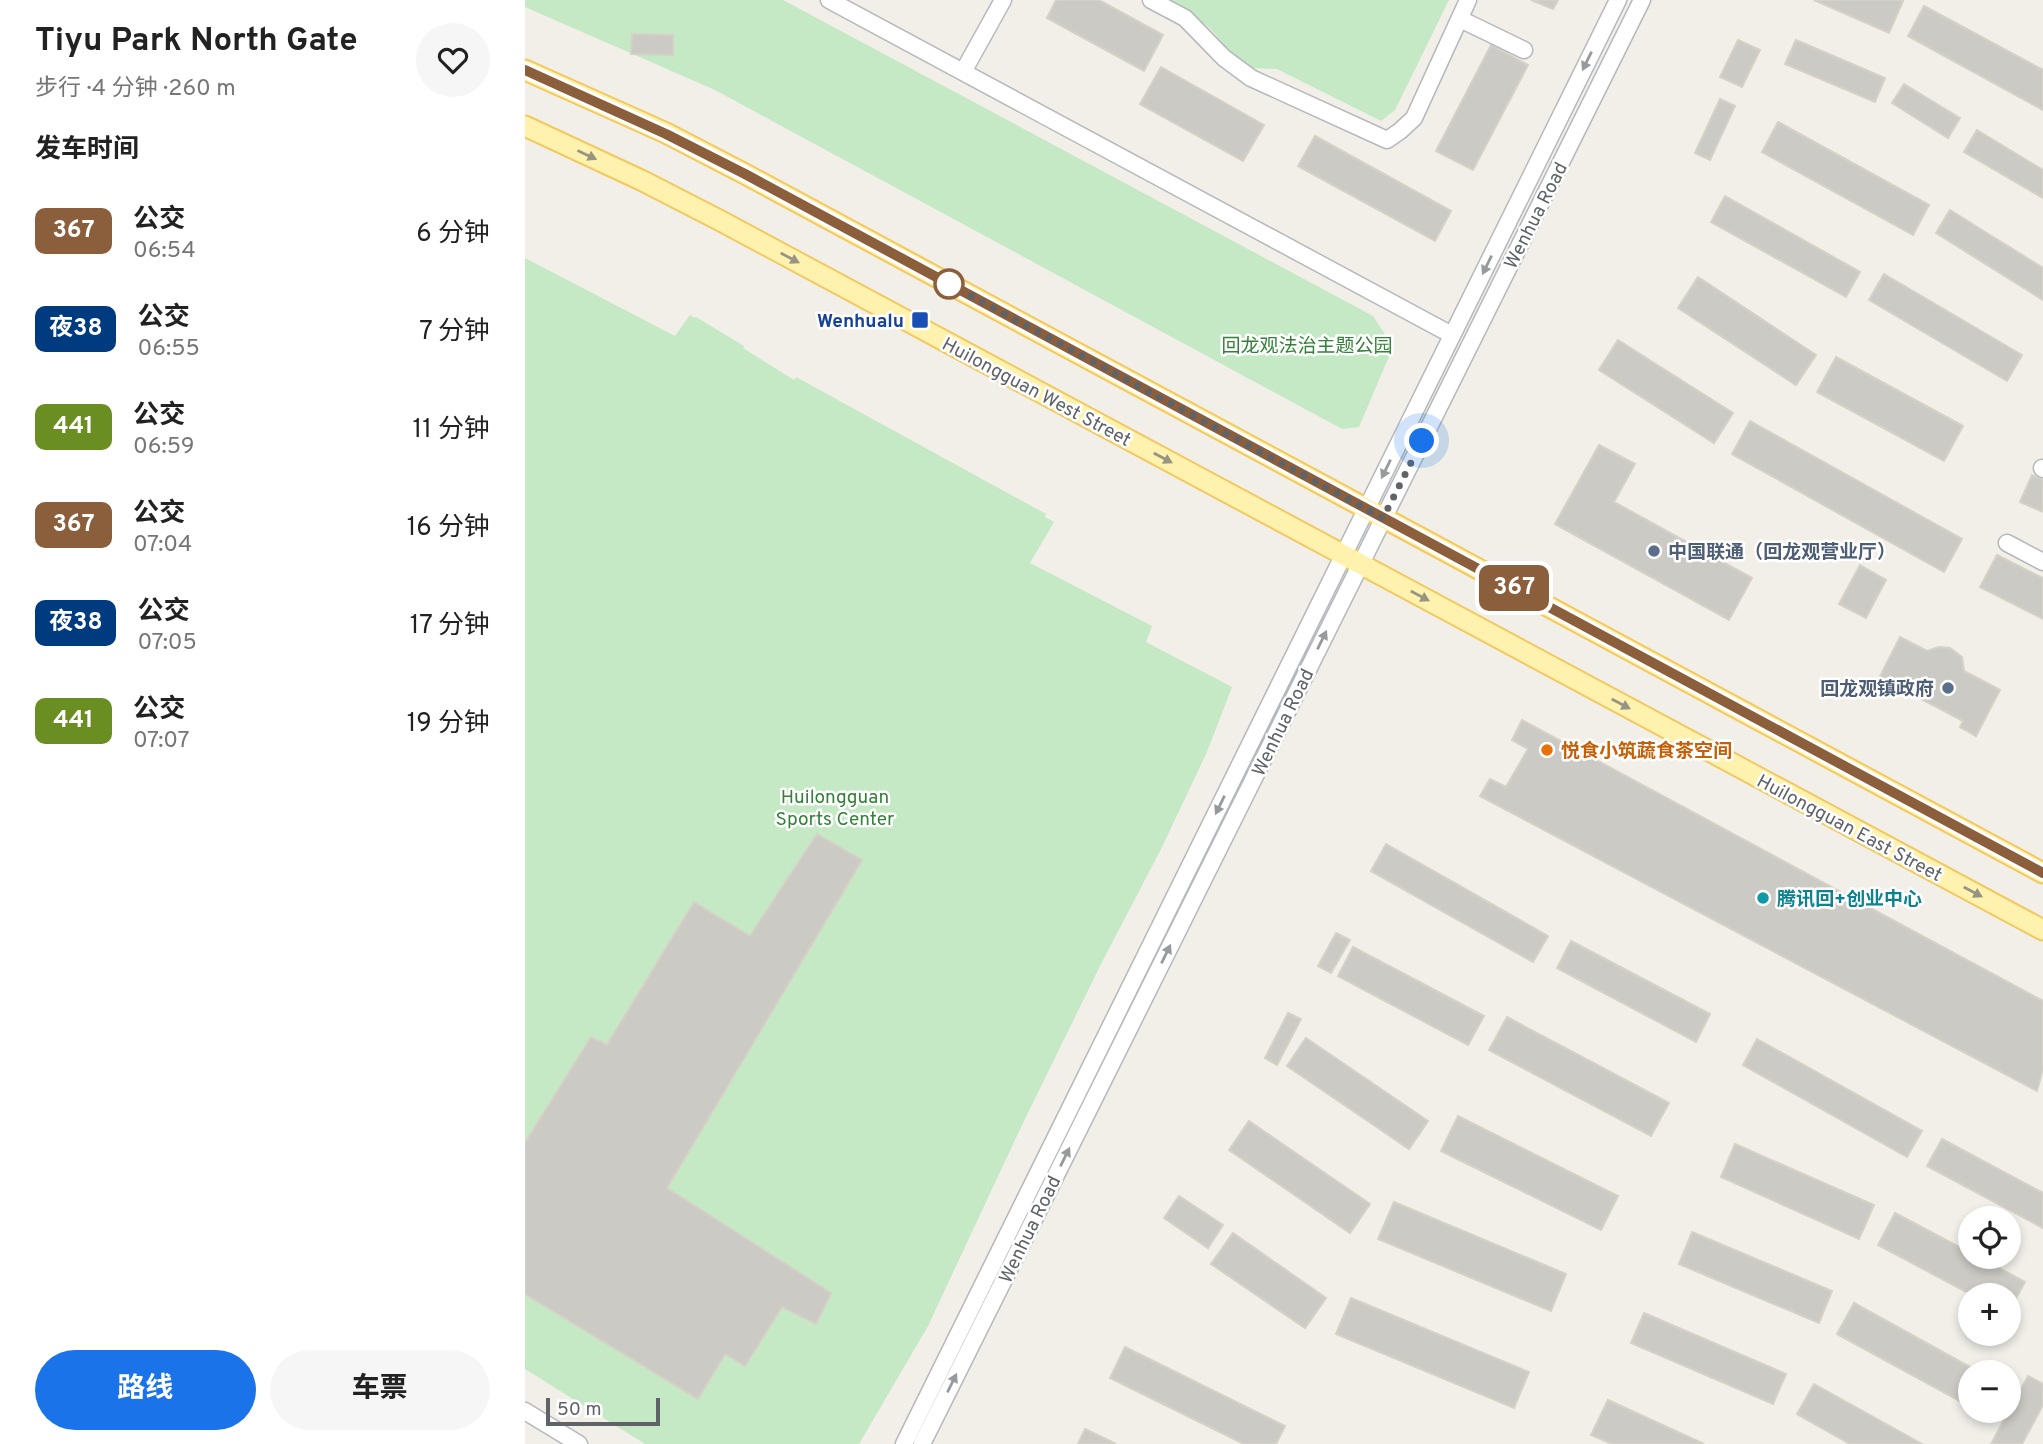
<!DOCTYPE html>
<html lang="zh">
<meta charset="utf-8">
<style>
:root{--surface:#fff;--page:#f6f6f6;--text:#222;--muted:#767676;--accent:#1a73e8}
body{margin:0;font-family:Overpass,"Noto Sans SC",sans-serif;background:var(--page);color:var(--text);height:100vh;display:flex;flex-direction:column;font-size:26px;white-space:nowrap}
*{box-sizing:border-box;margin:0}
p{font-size:23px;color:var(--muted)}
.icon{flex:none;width:38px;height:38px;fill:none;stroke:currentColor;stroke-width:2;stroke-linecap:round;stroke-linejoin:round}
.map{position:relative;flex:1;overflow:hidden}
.side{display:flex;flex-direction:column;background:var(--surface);width:525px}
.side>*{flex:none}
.badge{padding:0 14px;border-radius:10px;font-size:24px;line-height:46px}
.controls{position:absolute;left:1433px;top:1206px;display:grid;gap:14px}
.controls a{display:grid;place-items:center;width:63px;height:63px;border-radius:50%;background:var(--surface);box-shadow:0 4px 10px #0003;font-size:35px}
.scale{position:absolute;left:21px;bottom:18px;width:114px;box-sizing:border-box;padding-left:7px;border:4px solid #5f6368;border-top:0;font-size:19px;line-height:24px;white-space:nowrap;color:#5f6368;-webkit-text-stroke:5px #fff;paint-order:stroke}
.you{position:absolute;width:35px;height:35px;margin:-18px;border:5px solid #fff;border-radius:50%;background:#1a73e8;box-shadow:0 0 0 10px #1a73e833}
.map>.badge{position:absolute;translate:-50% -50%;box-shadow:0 0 0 4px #fff}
h2{padding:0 35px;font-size:26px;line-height:63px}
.round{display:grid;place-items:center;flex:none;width:74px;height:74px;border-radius:37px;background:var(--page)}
.summary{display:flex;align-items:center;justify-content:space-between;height:119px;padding:0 35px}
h1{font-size:33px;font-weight:700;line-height:52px}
.button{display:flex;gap:14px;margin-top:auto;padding:14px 35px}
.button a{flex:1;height:80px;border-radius:42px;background:var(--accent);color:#fff;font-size:28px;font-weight:700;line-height:80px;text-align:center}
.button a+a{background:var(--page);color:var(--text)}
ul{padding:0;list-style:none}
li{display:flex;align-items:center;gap:21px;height:98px;padding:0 35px}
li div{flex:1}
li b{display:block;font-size:26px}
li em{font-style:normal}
li .badge{min-width:77px;font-weight:700;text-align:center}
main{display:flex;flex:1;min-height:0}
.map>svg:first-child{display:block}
.green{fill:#c5e8c5}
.building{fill:#cccac5;stroke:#d6d1c6;stroke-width:2}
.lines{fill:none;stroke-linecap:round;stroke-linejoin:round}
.minor-casing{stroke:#b5b8bc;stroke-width:19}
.major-casing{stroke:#f2c960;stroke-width:23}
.minor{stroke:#fff;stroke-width:16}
.major{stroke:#fff2af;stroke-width:19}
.oneway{fill:#979a9d}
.oneway2{fill:#979581}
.line-casing{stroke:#fff;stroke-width:16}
.line{stroke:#8b5e3c;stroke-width:10}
.walk{stroke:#5f6368;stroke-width:7;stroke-dasharray:0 12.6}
.stop-dot{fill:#fff;stroke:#8b5e3c;stroke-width:3.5}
.transit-dot{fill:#1a4fb4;stroke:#fff;stroke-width:2.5}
.service-dot{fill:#5c6f8a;stroke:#fff;stroke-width:2.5}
.food-dot{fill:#e8710a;stroke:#fff;stroke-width:2.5}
.culture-dot{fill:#0f9aa8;stroke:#fff;stroke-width:2.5}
.labels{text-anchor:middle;stroke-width:5;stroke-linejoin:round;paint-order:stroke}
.street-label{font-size:19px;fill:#5f6368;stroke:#fff}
.transit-label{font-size:19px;font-weight:bold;fill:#164399;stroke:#fff;text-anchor:end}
.park-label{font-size:19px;fill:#348238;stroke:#fff}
.service-label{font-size:19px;font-weight:bold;fill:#4e5e75;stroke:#fff;text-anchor:start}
.food-label{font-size:19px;font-weight:bold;fill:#c56008;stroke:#fff;text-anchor:start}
.culture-label{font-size:19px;font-weight:bold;fill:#0d838f;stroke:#fff;text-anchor:start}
</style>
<main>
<section class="side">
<div class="summary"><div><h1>Tiyu Park North Gate</h1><p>步行 · 4 分钟 · 260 m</p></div><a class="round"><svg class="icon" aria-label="heart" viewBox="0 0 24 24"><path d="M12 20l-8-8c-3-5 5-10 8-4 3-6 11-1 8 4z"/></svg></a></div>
<h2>发车时间</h2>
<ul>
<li><span class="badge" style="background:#8b5e3c;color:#fff">367</span><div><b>公交</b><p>06:54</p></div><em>6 分钟</em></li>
<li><span class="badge" style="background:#003b80;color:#fff">夜38</span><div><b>公交</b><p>06:55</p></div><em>7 分钟</em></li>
<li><span class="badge" style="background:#6b8e23;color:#fff">441</span><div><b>公交</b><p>06:59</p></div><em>11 分钟</em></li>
<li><span class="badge" style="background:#8b5e3c;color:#fff">367</span><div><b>公交</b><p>07:04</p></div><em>16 分钟</em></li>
<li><span class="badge" style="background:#003b80;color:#fff">夜38</span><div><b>公交</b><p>07:05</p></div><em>17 分钟</em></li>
<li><span class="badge" style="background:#6b8e23;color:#fff">441</span><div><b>公交</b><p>07:07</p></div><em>19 分钟</em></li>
</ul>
<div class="button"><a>路线</a><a>车票</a></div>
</section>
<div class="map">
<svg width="1518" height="1444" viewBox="0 0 1518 1444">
<rect width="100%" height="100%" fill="#f1efe8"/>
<path class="green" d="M0 0H258L848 316 868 347 834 427 817 429 190 90 0 7Z
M645 0H924L870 110 856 121 752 69 728 68 706 53 685 28Z
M0 258 150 336 165 315 169 318 171 317 219 346 218 348 269 380 271 377 521 514 520 517 529 522 505 563 627 626 621 642 707 687 682 752 636 849 577 962 497 1125 403 1326 334 1444H120L0 1369Z"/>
<path class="building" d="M531 0H574L638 35 619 71 522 18Z
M1006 0H1033L1028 9Z
M1289 0H1376L1378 1 1364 33Z
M1399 6 1518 70V110L1383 36Z
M107 34 148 35V55L106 54Z
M1213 40 1235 50 1217 87 1195 77Z
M1271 40 1360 78 1350 102 1260 64Z
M966 45 1003 65 948 170 911 151Z
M636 67 739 125 718 161 615 104Z
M1379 84 1435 118 1423 138 1367 103Z
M1195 99 1210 106 1185 160 1170 153Z
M1253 122 1404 205 1388 235 1237 152Z
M1452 130 1518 170V198L1439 152Z
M790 136 926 211 910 241 773 166Z
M1200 196 1335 272 1321 297 1186 222Z
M1425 210 1518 268V300L1411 233Z
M1359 274 1497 355 1482 381 1344 300Z
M1173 277 1291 355 1271 385 1153 308Z
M1093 340 1208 413 1189 443 1074 370Z
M1311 357 1438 426 1419 461 1292 392Z
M1225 421 1437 539 1419 572 1207 454Z
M1074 445 1110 464 1089 502 1227 578 1204 620 1030 524Z
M1507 475 1518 480V512L1495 502Z
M1472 555 1518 578V619L1455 587Z
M1335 565 1361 580 1341 618 1314 604Z
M1375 637 1402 651 1414 647 1425 648 1437 657 1439 671 1475 690 1451 736 1435 727 1438 721 1372 686 1369 691 1352 682Z
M997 720 1518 1001V1069L1512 1091 955 796 965 779 981 787 1003 749 987 740Z
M292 834 337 860 142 1188 306 1293 291 1324 257 1307 220 1366 200 1354 173 1399 0 1294V1143L66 1037 82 1045 169 902 225 936Z
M861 844 1023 936 1008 962 846 871Z
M811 933 825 940 806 973 793 966Z
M1046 941 1185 1014 1171 1042 1032 968Z
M828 947 959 1016 943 1045 813 976Z
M763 1013 776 1019 752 1065 740 1058Z
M982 1017 1144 1103 1126 1136 964 1050Z
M781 1038 903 1121 884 1149 762 1066Z
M1232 1039 1397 1131 1382 1157 1218 1065Z
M933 1116 1093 1196 1076 1230 916 1151Z
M724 1121 845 1204 825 1233 704 1150Z
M1417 1139 1518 1193V1228L1402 1166Z
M1210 1144 1349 1205 1334 1239 1196 1177Z
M654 1196 698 1225 683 1248 639 1218Z
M869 1202 1041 1274 1026 1311 853 1239Z
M1370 1213 1446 1253V1256H1452L1500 1282 1484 1311V1295H1447L1353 1245Z
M1167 1232 1307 1291 1294 1323 1154 1264Z
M708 1233 801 1298 780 1328 686 1264Z
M826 1298 1004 1372 989 1408 811 1334Z
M1329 1303 1454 1372H1446V1394L1440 1404 1312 1334Z
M1119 1313 1261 1374 1248 1404 1106 1343Z
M600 1347 760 1426 751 1444H719L585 1378Z
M1503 1376 1518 1384V1405L1497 1444H1466Z
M1289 1384 1397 1444H1325L1272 1414Z
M1083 1400 1179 1444H1087L1066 1435Z
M560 1429 591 1444H553Z"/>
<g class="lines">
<g class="minor-casing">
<path id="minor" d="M304 0 927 335
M626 0 660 18 699 58 726 78 862 140 875 131 889 118 943 0
M935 19 999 50
M438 72 478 0
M1517 468 1518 469
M1482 543 1518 562
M0 1411 54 1444
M379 1444 1093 0
M397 1444 1117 0"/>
</g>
<g class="major-casing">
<path id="major" d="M0 70 141 133 220 174 1518 873
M0 126 118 181 194 220 1518 930"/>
</g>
<use href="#minor" class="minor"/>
<use href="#major" class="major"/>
</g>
<defs><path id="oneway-solid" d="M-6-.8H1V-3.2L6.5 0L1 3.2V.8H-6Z" transform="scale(1.75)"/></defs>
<g class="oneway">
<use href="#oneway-solid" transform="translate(1062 61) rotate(116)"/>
<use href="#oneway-solid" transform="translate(962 265) rotate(116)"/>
<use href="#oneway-solid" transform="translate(861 469) rotate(116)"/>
<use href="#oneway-solid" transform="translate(797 640) rotate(-64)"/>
<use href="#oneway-solid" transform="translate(695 805) rotate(116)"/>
<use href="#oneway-solid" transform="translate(641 954) rotate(-64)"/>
<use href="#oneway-solid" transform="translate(540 1157) rotate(-64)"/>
<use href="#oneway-solid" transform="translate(427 1383) rotate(-64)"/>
</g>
<g class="oneway2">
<use href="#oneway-solid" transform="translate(62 155) rotate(25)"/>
<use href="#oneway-solid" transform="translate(265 258) rotate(28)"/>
<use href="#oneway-solid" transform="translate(638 458) rotate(28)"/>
<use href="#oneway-solid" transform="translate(895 596) rotate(28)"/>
<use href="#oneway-solid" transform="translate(1096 704) rotate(28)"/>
<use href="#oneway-solid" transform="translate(1448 892) rotate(28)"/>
</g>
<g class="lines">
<g class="line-casing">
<path id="line" d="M0 70 141 134 220 174 1518 873"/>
</g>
<use href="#line" class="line"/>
<path class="walk" d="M424 284 858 518 897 441"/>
</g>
<circle class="stop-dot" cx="424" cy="284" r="14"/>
<rect class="transit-dot" x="386" y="311" width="18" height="18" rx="3.5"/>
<g class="service-dot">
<circle cx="1129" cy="551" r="7"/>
<circle cx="1423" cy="688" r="7"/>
</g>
<circle class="food-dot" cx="1022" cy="750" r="7"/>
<circle class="culture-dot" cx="1238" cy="898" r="7"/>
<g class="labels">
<g class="street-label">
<text transform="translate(1010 215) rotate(-63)" y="7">Wenhua Road</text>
<text transform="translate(512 391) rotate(28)" y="7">Huilongguan West Street</text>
<text transform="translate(757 722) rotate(-64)" y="7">Wenhua Road</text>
<text transform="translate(1325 827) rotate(28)" y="7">Huilongguan East Street</text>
<text transform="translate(504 1229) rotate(-64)" y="7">Wenhua Road</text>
</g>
<g class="transit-label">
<text x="379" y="327">Wenhualu</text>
</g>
<g class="park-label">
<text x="782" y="352">回龙观法治主题公园</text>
<text x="310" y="803">Huilongguan<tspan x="310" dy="22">Sports Center</tspan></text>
</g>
<g class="service-label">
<text x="1143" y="558">中国联通（回龙观营业厅）</text>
<text x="1409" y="695" text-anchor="end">回龙观镇政府</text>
</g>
<g class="food-label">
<text x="1036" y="757">悦食小筑蔬食茶空间</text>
</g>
<g class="culture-label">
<text x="1252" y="905">腾讯回+创业中心</text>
</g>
</g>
</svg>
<div class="controls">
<a><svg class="icon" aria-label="locate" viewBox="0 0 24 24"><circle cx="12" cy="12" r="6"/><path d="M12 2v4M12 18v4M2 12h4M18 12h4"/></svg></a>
<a>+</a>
<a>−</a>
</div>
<div class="scale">50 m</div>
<div class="you" style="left:897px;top:441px"></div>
<b class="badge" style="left:989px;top:588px;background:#8b5e3c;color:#fff">367</b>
</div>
</main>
